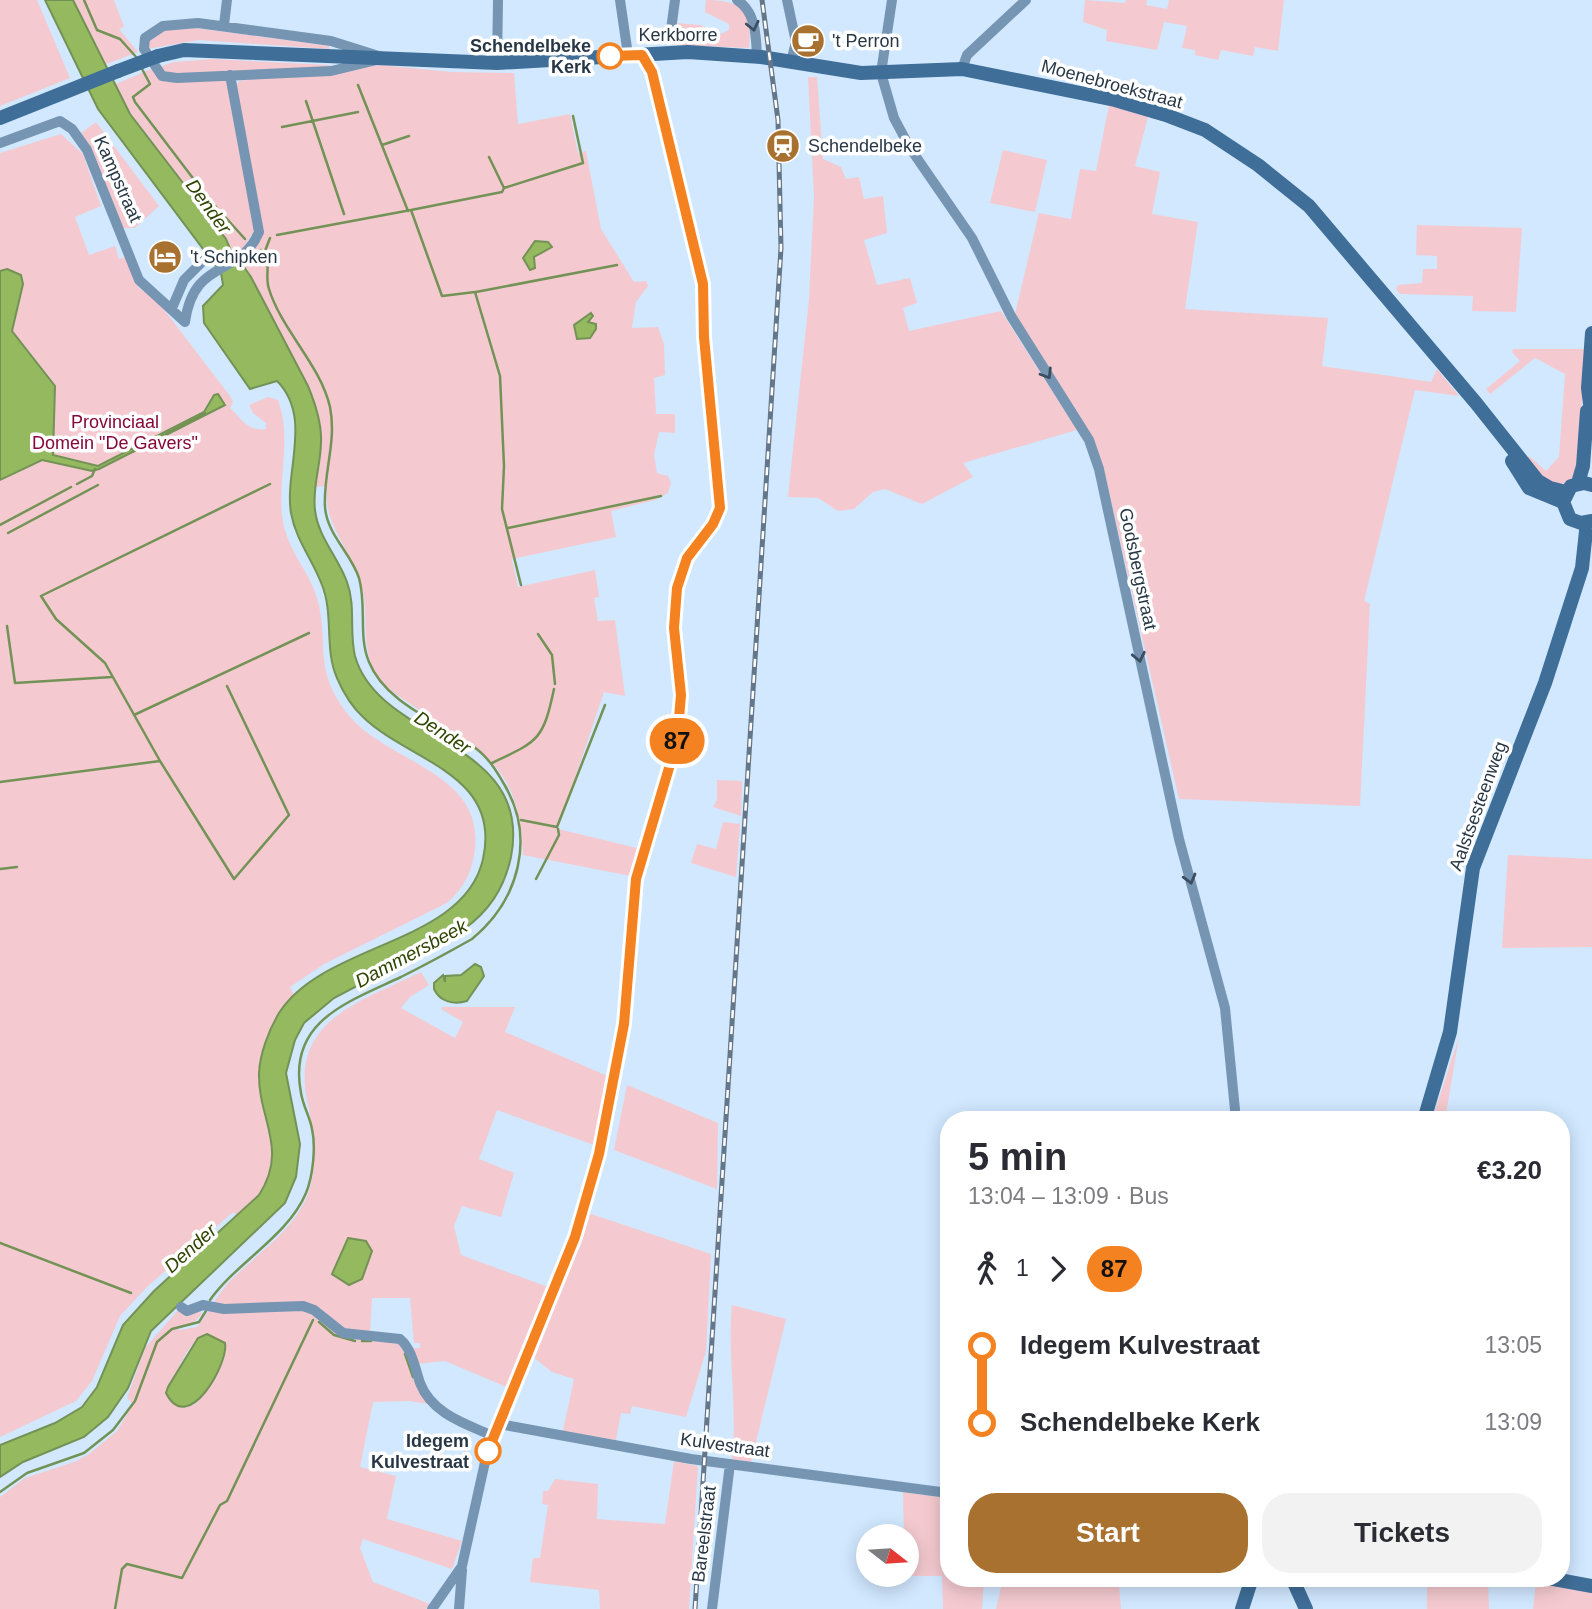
<!DOCTYPE html>
<meta charset="utf-8">
<style>
:root{--surface:#fff;--page:#f2f2f3;--text:#2b2b33;--muted:#7c7c81;--accent:#a9712f}
body{margin:0;font-family:Arial,sans-serif;background:var(--page);color:var(--text);height:100vh;display:flex;flex-direction:column;font-size:26px;white-space:nowrap}
*{box-sizing:border-box;margin:0}
p{font-size:23px;color:var(--muted)}
.icon{flex:none;width:38px;height:38px;fill:none;stroke:currentColor;stroke-width:2;stroke-linecap:round;stroke-linejoin:round}
.map{position:relative;flex:1;overflow:hidden}
.sheet{position:absolute;left:940px;top:1111px;width:630px;height:476px;display:flex;flex-direction:column;background:var(--surface);border-radius:28px;box-shadow:0 4px 18px #0003}
.sheet>*{flex:none}
.badge{padding:0 14px;border-radius:23px;font-size:24px;line-height:46px}
.needle{width:46px;rotate:107deg}
.buttons{position:absolute;left:856px;top:1524px;display:grid;gap:14px}
.buttons a{display:grid;place-items:center;width:63px;height:63px;border-radius:50%;background:var(--surface);box-shadow:0 4px 18px #0003;font-size:35px}
.map>.badge{position:absolute;translate:-50% -50%;box-shadow:0 0 0 4px #fff}
.legs{display:flex;align-items:center;gap:10px;height:77px;padding:0 28px;font-size:23px}
.legs p{margin-inline-start:auto}
.headline{display:flex;align-items:center;justify-content:space-between;height:119px;padding:0 28px}
h1{font-size:38px;font-weight:800;line-height:52px}
.cta{display:flex;gap:14px;margin-top:auto;padding:14px 28px}
.cta a{flex:1;height:80px;border-radius:28px;background:var(--accent);color:#fff;font-size:28px;font-weight:800;line-height:80px;text-align:center}
.cta a+a{background:var(--page);color:var(--text)}
ul{padding:0 28px;list-style:none}
li{display:flex;align-items:center;gap:24px;height:77px;font-size:26px}
li i{display:grid;place-items:center;width:10px;height:100%;margin:0 9px;background:currentColor}
li i::after{content:'';width:18px;height:18px;margin:-9px;border:5px solid;border-radius:50%;background:var(--surface)}
li p{margin-inline-start:auto}
li:first-child i{background:linear-gradient(#0000 50%,currentColor 0)}
li:last-child i{background:linear-gradient(currentColor 50%,#0000 0)}
.map>svg:first-child{display:block}
.green{fill:#f4cad0;fill-rule:evenodd}
.water{fill:#94b95e;stroke:#739256;stroke-width:2}
.lines{fill:none;stroke-linecap:round;stroke-linejoin:round}
.stream{stroke:#739256;stroke-width:2.5}
.street{stroke:#7695b3;stroke-width:10}
.secondary{stroke:#3f6e98;stroke-width:14}
.rail-casing{stroke:#647687;stroke-width:5}
.rail{stroke:#fff;stroke-width:2.5;stroke-dasharray:8;stroke-linecap:butt}
.secondary-bridge{stroke:#3f6e98;stroke-width:14}
.oneway{stroke:#3b4e60}
.line-1-casing{stroke:#fff;stroke-width:16}
.line-1{stroke:#f58220;stroke-width:10}
.stop-1-dot{fill:#fff;stroke:#f58220;stroke-width:3.5}
.labels{text-anchor:middle;stroke-width:7;stroke-linejoin:round;paint-order:stroke}
.street-label{font-size:18px;fill:#273745;stroke:#fff}
.poi-label{font-size:18px;fill:#273745;stroke:#fff;text-anchor:start}
.stop-label{font-size:18px;font-weight:bold;fill:#273745;stroke:#fff;text-anchor:end}
.park-label{font-size:18px;fill:#860738;stroke:#fff}
.water-label{font-size:19px;font-style:italic;fill:#2e4400;stroke:#fff}
</style>
<div class="map">
<svg width="1592" height="1609" viewBox="0 0 1592 1609">
<rect width="100%" height="100%" fill="#d1e8ff"/>
<path class="green" d="M0 0H37L70 78 0 106Z
M73 0H114L124 27 119 29 138 52 104 65Z
M706 0C742 0 753 11 749 48L672 45 675 23 701 25 717 36 729 30V24L705 12Z
M1085 0 1125 3 1126 0H1147L1146 5 1167 9 1169 0H1284L1278 51 1255 47 1253 56 1221 50 1218 60 1195 55V50L1182 48 1187 26 1164 22 1157 50 1106 41 1107 30 1083 22Z
M196 28 329 46V49L199 40 147 49V42L165 30Z
M212 59 329 65 331 67 174 76 156 68 174 62Z
M381 65 451 72 514 73 518 124 570 114 578 153 586 151 601 229 634 282 646 281 648 286 636 302 632 328 658 327 664 344 665 375 654 378 656 414H675V433L659 432 654 455 657 473 668 476 671 483 668 493 655 500 611 511 616 537 512 559 518 587 595 570 599 597 594 598 598 621 615 620 625 696 604 692 558 829 637 848 631 876 523 855C519 763 483 753 415 707 401 698 383 687 375 672 360 646 370 612 361 584 350 547 323 526 327 486L314 487 321 442 307 385 251 277 236 262 259 238 236 86 239 81Z
M153 68 155 73 226 76 257 226 241 252H234L140 129 114 85Z
M808 77H817L823 159 841 167 846 179 859 177 864 199 883 196 887 233 864 240 877 285 910 278 917 303 903 308 909 331 1001 311 1077 430 963 463 973 477 922 504 885 489 873 492 854 509 838 511 818 498 788 497 809 299 814 196Z
M1109 105 1148 117 1135 166 1160 172 1152 214 1198 222 1185 309 1328 318 1322 366 1431 382 1437 369 1459 396 1415 390 1364 601 1370 604 1360 806 1179 799 1104 470 1090 434 1015 314 1039 213 1071 219 1080 169 1096 171Z
M96 122 159 206 135 228H122L81 133Z
M61 134 83 154 101 206 75 217 89 255 115 246 119 259 125 257 139 288 159 303 230 396 233 402 230 408C241 418 248 432 266 429V423L253 413 249 405 268 397 278 400C292 439 278 476 282 515 286 550 308 568 317 598 330 644 312 667 347 713 385 763 483 770 475 848 473 871 464 888 447 903L324 964 290 987 294 995C251 1043 259 1074 270 1131 273 1147 276 1164 269 1179 263 1194 249 1205 238 1216L233 1212 147 1287 120 1316 92 1381 76 1401 0 1437V153Z
M1003 150 1047 160 1035 212 990 203Z
M1417 225 1522 228 1516 312 1472 311 1473 296 1400 294 1396 289 1398 285 1422 283 1423 269H1437V256L1416 255Z
M1513 349H1584L1579 467 1577 475 1564 485 1549 484 1527 458 1529 456 1546 471 1559 457 1565 374 1535 358 1490 394 1486 389 1520 361 1512 352Z
M717 780 742 781 741 816 713 807 717 800Z
M723 822 740 824 736 877 691 863 697 844 716 849Z
M1508 855 1592 859V947L1502 948Z
M421 972 429 985 410 997 401 1008 455 1038 463 1022 441 1009 442 1007H515L505 1032 610 1077 594 1145 497 1110 479 1159 514 1173 501 1217 462 1206 454 1226 461 1255 548 1287 509 1388 445 1361 416 1364 412 1348H420V1343H414L410 1298H372L370 1334 339 1336C360 1344 382 1336 402 1344L429 1404 409 1401 373 1402 360 1467 396 1476 387 1519 462 1541 452 1569 363 1539 360 1548 373 1582 430 1604 426 1609H0V1497L25 1478 74 1462 89 1454 117 1431 133 1404 127 1398 145 1348 179 1309 203 1313 193 1323 175 1327 179 1330 197 1327C210 1312 217 1294 231 1280 258 1253 294 1230 308 1194 318 1165 314 1134 308 1105 288 1020 360 1002 421 972ZM207 1334 203 1395 194 1405 181 1406 168 1399C171 1382 189 1337 207 1334Z
M1459 1037 1446 1114 1443 1120H1432Z
M627 1085 718 1123 717 1189 614 1150Z
M588 1213 711 1254 706 1351 686 1417 632 1406 630 1414 621 1413 616 1440 563 1431 574 1379 552 1372 533 1357Z
M732 1305 786 1319 751 1462 732 1459C738 1408 727 1357 732 1305Z
M674 1461 698 1466 689 1609H600L599 1590 530 1582 533 1558H540L548 1505 542 1504 543 1491H548L555 1479 598 1484 597 1519 665 1524Z
M903 1492 948 1498V1528H942L941 1567 948 1568V1578L984 1579 982 1609H943L942 1576H904L906 1536H904Z
M1003 1579H1089V1585H1119L1121 1609H996Z
M1427 1579H1488L1489 1609H1427Z
M1536 1581 1592 1593V1609H1533Z"/>
<path class="water" d="M45 0H73L130 114 226 239 237 265 244 267 251 277 308 386C315 403 322 423 321 442 321 465 312 487 315 510 318 537 338 557 347 582 356 606 349 631 355 656 379 742 534 739 511 857 504 889 489 911 463 930L334 998 304 1023 295 1040 286 1073 300 1144 296 1177 285 1203 151 1331 128 1388 108 1417 84 1437 23 1462 0 1477V1445L55 1423 82 1407 97 1387 123 1325 154 1291 259 1195C289 1148 258 1120 259 1073 260 1053 269 1030 279 1013 324 942 464 945 483 859 502 773 408 761 363 717 352 707 343 692 337 678 324 649 334 615 322 585 313 560 296 541 291 513 284 472 313 417 277 381L250 389 204 323 203 306 223 285 221 273 98 109Z
M535 241 548 242 552 247 534 257 535 268 530 270 523 258Z
M7 269 21 275 23 284 12 331 55 386 53 455 98 466 204 412 214 395 218 394 225 405 99 469 92 471 42 460 0 480V271Z
M591 313 593 316 588 322 596 324V329L590 338 577 339 574 325Z
M475 964 481 967 484 976 467 1001C454 1005 440 1002 434 989V983L443 975 445 982V976L461 975Z
M348 1238 366 1241 372 1251 362 1279 349 1285 332 1274Z
M207 1334 225 1343C229 1363 188 1437 166 1393L168 1387 198 1338Z"/>
<g class="lines">
<path class="stream" d="M84 0 97 30 120 39 137 58
M141 67 150 84 133 97 135 102 208 198 245 239
M358 85 408 211
M306 101 344 214
M282 127 358 112
M382 145 409 136
M504 188 583 163 573 116
M411 210 502 192 504 188 489 157
M277 235 411 210 442 296 475 292 500 376 504 466 502 509 521 585
M265 251 270 238
M476 292 617 265
M132 452 205 413
M77 484 92 476 95 469
M0 525 71 487
M508 528 661 496
M8 533 98 485
M7 626 15 683 112 677
M538 634 552 655 555 684
M134 715 309 633
M160 761 234 879 289 815 227 686
M492 763C538 741 543 741 554 689
M0 782 160 761 105 663 56 619 41 596 270 484
M521 820 557 827 605 705
M0 869 17 867
M536 879 559 835 558 829
M0 1243 131 1293
M210 1300C237 1262 288 1236 306 1193 313 1176 316 1147 312 1129 310 1117 303 1106 301 1093 287 1021 348 1002 401 977 425 965 449 952 472 939 519 900 536 838 504 784 496 770 488 757 474 747 440 722 386 704 369 662 358 636 367 606 359 578 351 553 327 535 325 507 323 473 337 442 330 407 320 364 282 331 269 289 264 275 273 261 261 250
M319 1322 334 1335 355 1341
M362 1341H371
M405 1354 413 1377
M0 1492 27 1473 84 1453 113 1430 135 1401 157 1342 172 1329 199 1322 206 1311
M115 1609 122 1569 127 1564 182 1578 220 1505 227 1501 313 1320"/>
<path class="street" d="M620 0 628 55
M737 0C756 12 756 36 757 56
M787 0 796 42 791 62
M892 0 881 73 894 118 910 148 972 238 1011 316 1089 440 1099 469 1179 839 1225 1008 1236 1120
M198 23 331 41 385 58 331 71 177 78 162 76 144 49 145 38 163 26Z
M224 25 227 0
M670 37 675 0
M497 63 498 0
M962 69 967 55 1026 0
M0 143 60 121 72 129 87 150 139 280 185 322
M172 308 184 280 204 260
M185 322C194 257 240 278 259 232L230 75
M181 1307 187 1311 203 1305 224 1309 303 1306 314 1310 343 1333 400 1339C412 1349 415 1368 420 1383 432 1414 466 1424 493 1436
M499 1424 691 1459 948 1493
M432 1609 462 1566 487 1453 575 1237 599 1154 624 1024 636 879 677 741 681 695 674 628 677 588 687 558 713 524 720 508 704 337 703 284 652 72 642 55
M459 1609 462 1570
M712 1609 730 1464"/>
<path class="secondary" d="M158 56 184 50 497 63 688 52 761 57 861 73 962 69 1115 100 1166 115 1205 130 1258 165 1309 206 1476 403 1538 481 1550 488 1566 492
M0 118 118 71
M1592 333 1588 388 1592 419
M1512 461 1529 488 1563 502
M1578 483 1583 466 1587 411
M1592 485 1584 483 1571 486 1563 502 1570 519 1581 523 1592 521
M1424 1120 1450 1032 1473 868 1545 683 1582 568 1587 522
M1292 1578 1306 1609
M1548 1578 1592 1586
M1242 1609 1252 1578"/>
<g class="rail-casing">
<path id="rail" d="M695 1609 781 248 778 120 762 0"/>
</g>
<use href="#rail" class="rail"/>
<path class="secondary-bridge" d="M118 71 158 56"/>
</g>
<defs><path id="oneway-chevron" d="M-2-3.5L2.5 0L-2 3.5" fill="none" stroke-width="1.6" stroke-linecap="round" stroke-linejoin="round" transform="scale(1.75)"/></defs>
<g class="oneway">
<use href="#oneway-chevron" transform="translate(753 26) rotate(77)"/>
<use href="#oneway-chevron" transform="translate(1047 374) rotate(58)"/>
<use href="#oneway-chevron" transform="translate(1139 657) rotate(78)"/>
<use href="#oneway-chevron" transform="translate(1190 879) rotate(75)"/>
</g>
<g class="lines">
<g class="line-1-casing">
<path id="line-1" d="M488 1451 575 1237 599 1154 624 1024 636 879 677 741 681 695 674 628 677 588 687 558 713 524 720 508 704 337 703 284 652 72 642 55 610 56"/>
</g>
<use href="#line-1" class="line-1"/>
</g>
<defs>
<g id="cafe-disc" transform="scale(1.75)"><circle r="9.5" fill="#a9712f" stroke="#fff"/><path d="M-5.5-4.5H6V0H3Q3 3.5 0 3.5H-2.5Q-5.5 3.5-5.5 0ZM3-3.2v2h1.7v-2ZM-6 4.5H4V6H-6Z" fill="#fff"/></g>
<g id="station-disc" transform="scale(1.75)"><circle r="9.5" fill="#a9712f" stroke="#fff"/><path d="M-3-6H3Q5-6 5-4V2Q5 4 3 4L4.5 6H3L1.5 4h-3L-3 6H-4.5L-3 4Q-5 4-5 2V-4Q-5-6-3-6ZM-3.5-4v3h7v-3ZM-3.5 1v1.5H-2V1ZM2 1v1.5H3.5V1Z" fill="#fff"/></g>
<g id="hotel-disc" transform="scale(1.75)"><circle r="9.5" fill="#a9712f" stroke="#fff"/><path d="M-6-4.5h1.5V1H6V5H4.5V3h-9V5H-6ZM-4 0a1.8 1.8 0 1 1 3.6 0ZM.5 0V-2.5h3Q6-2.5 6 0Z" fill="#fff"/></g>
</defs>
<g fill-rule="evenodd">
<use href="#cafe-disc" x="808" y="41"/>
<use href="#station-disc" x="783" y="146"/>
<use href="#hotel-disc" x="165" y="257"/>
</g>
<g class="stop-1-dot">
<circle cx="610" cy="56" r="12"/>
<circle cx="488" cy="1451" r="12"/>
</g>
<g class="labels">
<g class="street-label">
<text x="678" y="41">Kerkborre</text>
<text transform="translate(1112 84) rotate(15)" y="6">Moenebroekstraat</text>
<text transform="translate(118 179) rotate(66)" y="6">Kampstraat</text>
<text transform="translate(1138 569) rotate(78)" y="6">Godsbergstraat</text>
<text transform="translate(1478 806) rotate(-70)" y="6">Aalstsesteenweg</text>
<text transform="translate(725 1445) rotate(8)" y="6">Kulvestraat</text>
<text transform="translate(704 1534) rotate(-83)" y="6">Bareelstraat</text>
</g>
<g class="poi-label">
<text x="832" y="47">'t Perron</text>
<text x="808" y="152">Schendelbeke</text>
<text x="190" y="263">'t Schipken</text>
</g>
<g class="stop-label">
<text x="591" y="52">Schendelbeke<tspan x="591" dy="21">Kerk</tspan></text>
<text x="469" y="1447">Idegem<tspan x="469" dy="21">Kulvestraat</tspan></text>
</g>
<g class="park-label">
<text x="115" y="428">Provinciaal<tspan x="115" dy="21">Domein "De Gavers"</tspan></text>
</g>
<g class="water-label">
<text transform="translate(209 206) rotate(54)" y="7">Dender</text>
<text transform="translate(443 732) rotate(33)" y="7">Dender</text>
<text transform="translate(411 953) rotate(-28)" y="7">Dammersbeek</text>
<text transform="translate(190 1248) rotate(-42)" y="7">Dender</text>
</g>
</g>
</svg>
<div class="buttons">
<a><svg class="needle" viewBox="-14 -14 28 28"><path d="M0-13l5 13h-10z" fill="#e53935"/><path d="M0 13l5-13h-10z" fill="#7c7c81"/></svg></a>
</div>
<b class="badge" style="left:677px;top:741px;background:#f58220;color:#111">87</b>
<section class="sheet">
<div class="headline"><div><h1>5 min</h1><p>13:04 – 13:09 · Bus</p></div><b>€3.20</b></div>
<div class="legs"><svg class="icon" aria-label="walk" viewBox="0 0 24 24"><circle cx="13" cy="4" r="2"/><path d="M13 8l-2 6 4 7M11 14l-3 7M7 12l3-4h3l4 4"/></svg>1<svg class="icon" aria-label="forward" viewBox="0 0 24 24"><path d="M9 5l7 7-7 7"/></svg><b class="badge" style="background:#f58220;color:#111">87</b></div>
<ul>
<li><i style="color:#f58220"></i><b>Idegem Kulvestraat</b><p>13:05</p></li>
<li><i style="color:#f58220"></i><b>Schendelbeke Kerk</b><p>13:09</p></li>
</ul>
<div class="cta"><a>Start</a><a>Tickets</a></div>
</section>
</div>
